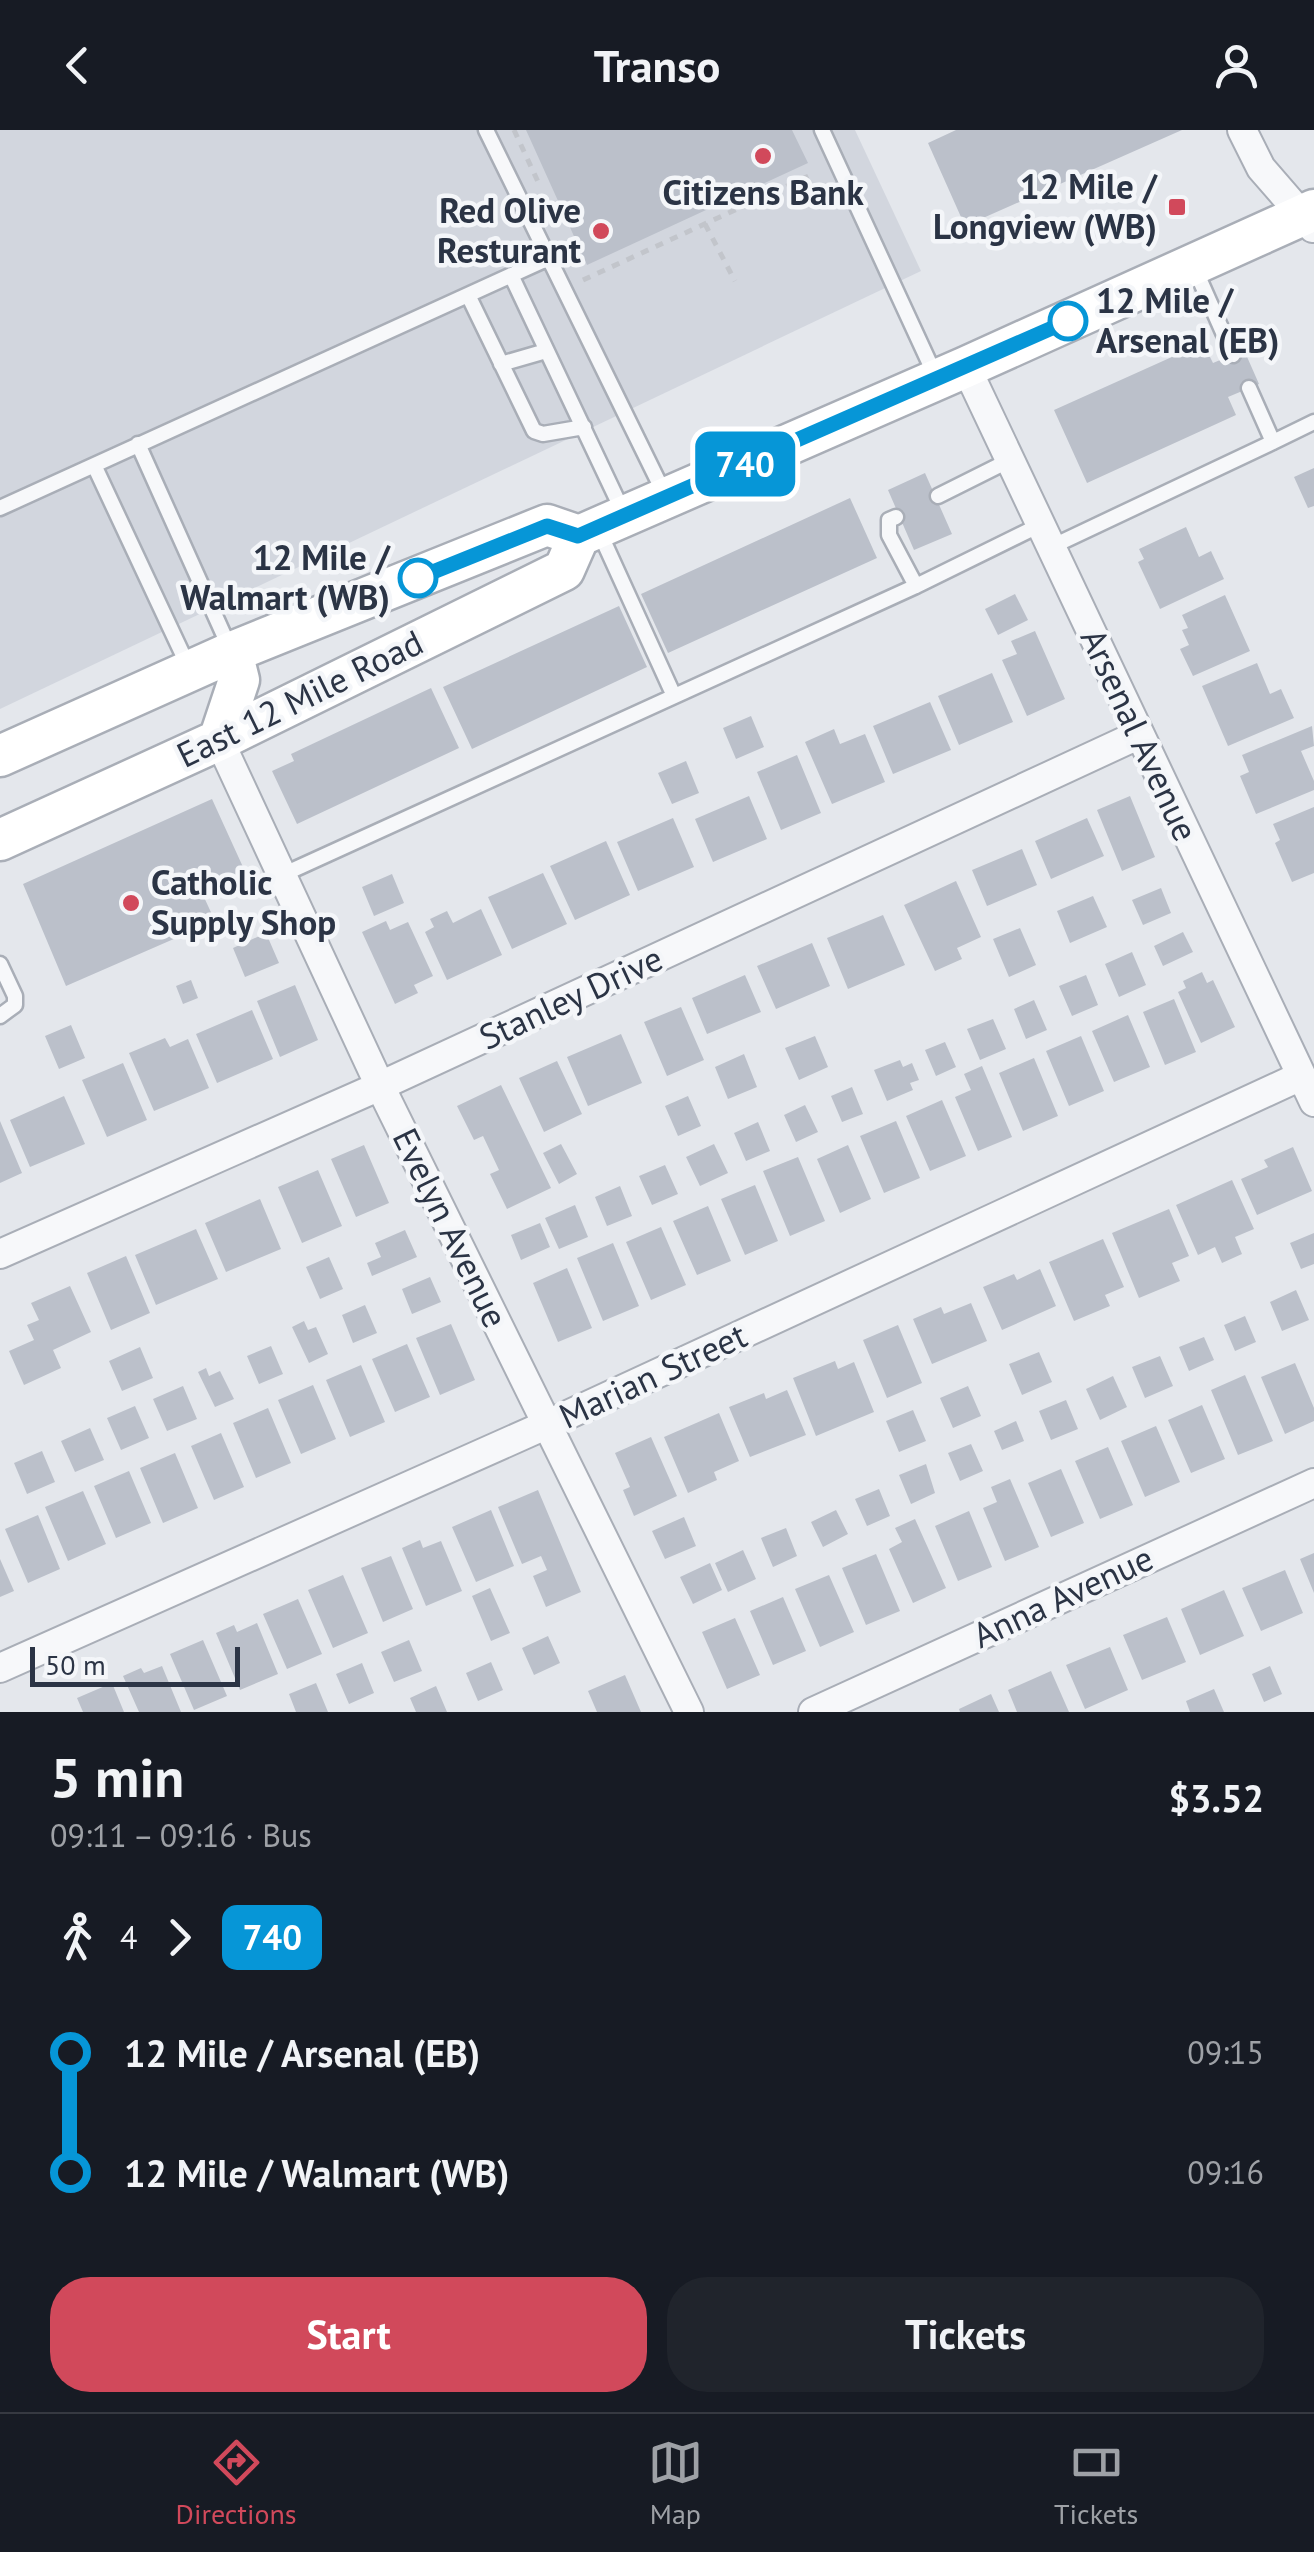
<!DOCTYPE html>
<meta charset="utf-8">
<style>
:root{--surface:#171b24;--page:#20242c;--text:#f1f3f6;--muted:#9ea1a6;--line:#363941;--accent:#d1495b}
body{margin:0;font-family:"PT Sans",sans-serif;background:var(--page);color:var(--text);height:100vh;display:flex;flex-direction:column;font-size:38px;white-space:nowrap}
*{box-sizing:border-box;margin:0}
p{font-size:32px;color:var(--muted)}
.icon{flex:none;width:55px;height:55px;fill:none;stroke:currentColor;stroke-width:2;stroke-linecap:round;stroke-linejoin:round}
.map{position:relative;height:1582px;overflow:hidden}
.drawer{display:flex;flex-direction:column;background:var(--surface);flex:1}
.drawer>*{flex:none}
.badge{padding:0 20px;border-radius:15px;font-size:35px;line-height:65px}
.scale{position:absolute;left:30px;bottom:25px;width:210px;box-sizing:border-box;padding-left:10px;border:5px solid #2b3445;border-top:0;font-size:28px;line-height:35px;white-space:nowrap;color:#2b3445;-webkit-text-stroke:8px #f4f6f9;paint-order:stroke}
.map>.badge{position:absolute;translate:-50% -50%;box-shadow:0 0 0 5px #fff}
.legs{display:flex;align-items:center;gap:15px;height:110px;padding:0 50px;font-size:32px}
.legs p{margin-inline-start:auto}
.overview{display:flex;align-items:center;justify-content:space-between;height:170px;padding:0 50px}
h1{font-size:55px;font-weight:700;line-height:75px}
.primary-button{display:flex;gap:20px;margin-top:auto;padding:20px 50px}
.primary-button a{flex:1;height:115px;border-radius:40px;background:var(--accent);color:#fff;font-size:40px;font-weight:700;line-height:115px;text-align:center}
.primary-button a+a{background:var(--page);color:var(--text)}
ul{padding:0 50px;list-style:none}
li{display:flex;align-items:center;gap:35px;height:120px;font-size:38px}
li i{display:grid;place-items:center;width:15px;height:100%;margin:0 12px;background:currentColor}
li i::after{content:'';width:25px;height:25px;margin:-12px;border:8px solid;border-radius:50%;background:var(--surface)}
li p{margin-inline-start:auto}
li:first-child i{background:linear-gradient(#0000 50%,currentColor 0)}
li:last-child i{background:linear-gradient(currentColor 50%,#0000 0)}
header{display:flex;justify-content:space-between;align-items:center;height:130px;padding:0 50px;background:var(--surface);font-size:45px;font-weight:700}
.tab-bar{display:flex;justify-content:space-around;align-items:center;height:140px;border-top:2px solid var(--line);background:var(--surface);font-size:28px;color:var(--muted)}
.tab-bar a{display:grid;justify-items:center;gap:5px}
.tab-bar .active{color:var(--accent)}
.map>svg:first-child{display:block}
.built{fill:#d2d6de}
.building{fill:#bbc0ca}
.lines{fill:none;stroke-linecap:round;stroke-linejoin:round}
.service-casing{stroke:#a9aeb7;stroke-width:19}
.minor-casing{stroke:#a9aeb7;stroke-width:32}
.secondary-casing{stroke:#a9aeb7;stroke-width:45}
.path{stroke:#c2c5cb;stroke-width:5;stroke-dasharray:8 8;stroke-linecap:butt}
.service{stroke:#f7f8fa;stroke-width:14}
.minor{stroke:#f7f8fa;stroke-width:28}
.secondary{stroke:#fff;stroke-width:40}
.line-1-casing{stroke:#fff;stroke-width:22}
.line-1{stroke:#0696d7;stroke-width:15}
.poi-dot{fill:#d1495b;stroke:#f4f6f9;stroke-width:4}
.stop-1-dot{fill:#fff;stroke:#0696d7;stroke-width:5}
.labels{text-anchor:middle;stroke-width:9;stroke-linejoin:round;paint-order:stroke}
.poi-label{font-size:35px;font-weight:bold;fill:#2b3445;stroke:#f4f6f9;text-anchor:end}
.stop-label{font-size:35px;font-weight:bold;fill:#2b3445;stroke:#f4f6f9;text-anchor:start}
.street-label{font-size:35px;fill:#2b3445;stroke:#f4f6f9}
</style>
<header><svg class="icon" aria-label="back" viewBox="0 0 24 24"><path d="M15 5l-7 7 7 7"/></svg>Transo<svg class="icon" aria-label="person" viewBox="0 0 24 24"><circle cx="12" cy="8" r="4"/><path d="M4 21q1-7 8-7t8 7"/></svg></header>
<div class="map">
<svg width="1314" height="1582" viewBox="0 0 1314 1582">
<rect width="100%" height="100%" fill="#e4e7ec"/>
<path class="built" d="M0 0H855L921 141 0 579Z"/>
<path class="building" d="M526 0H792L808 33 587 135Z
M956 0H1182L965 96 928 13Z
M1203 213 1213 233 1244 220 1259 254 1228 267 1236 285 1087 353 1054 280Z
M1314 338V376L1308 378 1294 347Z
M925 343 952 404 914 420 888 360Z
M850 368 877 428 668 523 641 464Z
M1186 397 1199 427 1211 421 1224 449 1160 479 1138 432 1144 429 1139 419Z
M1015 464 1028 490 998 505 985 479Z
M1225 465 1250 521 1193 546 1180 519 1189 515 1182 500 1188 498 1182 485Z
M619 476 647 537 472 619 443 557Z
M1035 501 1065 569 1027 586 1002 530 1017 524 1011 511Z
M1257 533 1270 564 1281 559 1294 588 1228 616 1202 556Z
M992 543 1013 592 959 615 938 566Z
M431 558 459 618 297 694 272 641 294 631 291 624Z
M930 572 951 620 893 644 873 596Z
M751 586 764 617 736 629 723 598Z
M1312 596 1314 616 1301 621 1314 651V660L1256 684 1240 646 1249 642 1242 625Z
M834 599 840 614 865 604 885 652 832 674 805 612Z
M797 625 821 683 781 700 757 642Z
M686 631 699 663 672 674 658 643Z
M749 666 767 709 713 732 695 689Z
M1130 666 1155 727 1122 741 1097 680Z
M212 669 248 748 203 765 215 791 66 856 23 754Z
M1314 677V743L1292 752 1275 713 1280 710 1273 694Z
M673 688 694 737 638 761 617 712Z
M1087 688 1104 726 1051 749 1035 711Z
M606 711 630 765 575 790 550 736Z
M1022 719 1037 755 987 776 972 740Z
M543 743 567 794 512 819 488 767Z
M392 744 404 773 374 786 362 757Z
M956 751 981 807 957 818 962 829 935 841 904 775Z
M1161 758 1171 783 1143 795 1132 770Z
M1093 766 1107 797 1070 813 1057 781Z
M481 779 502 825 447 850 425 802 434 797 430 789 447 781 453 793Z
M883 785 905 835 848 859 827 808Z
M386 791 390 800 408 792 433 846 414 855 418 863 395 874 362 802Z
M1020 798 1036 835 1009 847 993 809Z
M1183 802 1193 822 1163 836 1154 816Z
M266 803 279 833 245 847 233 818Z
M812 813 830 856 776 879 757 836Z
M1132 822 1146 855 1119 867 1105 834Z
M1202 842 1207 853 1213 850 1235 897 1201 913 1178 862 1186 858 1183 851Z
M745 845 761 882 707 904 692 868Z
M1086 845 1098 875 1072 886 1059 856Z
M191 850 198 868 183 874 176 856Z
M295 855 318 910 280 927 257 871Z
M1174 869 1196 922 1165 935 1143 882Z
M1034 870 1047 900 1026 909 1014 879Z
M681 877 704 930 667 946 644 892Z
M252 880 273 929 217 953 196 904Z
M1128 885 1150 937 1114 952 1092 901Z
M993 889 1006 919 980 930 967 899Z
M71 895 85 928 59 939 45 906Z
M621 904 642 953 588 976 567 927Z
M815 906 828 937 799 950 785 918Z
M1081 906 1104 961 1069 976 1046 921Z
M165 908 170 917 188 909 209 958 154 981 129 923Z
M945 912 956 937 936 946 925 920Z
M744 924 757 957 728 969 715 937Z
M1034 928 1058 986 1023 1001 999 943Z
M900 930 903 937 912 933 919 950 910 953 913 960 887 971 874 940Z
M557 931 582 984 544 1002 519 948Z
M123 933 147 990 107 1007 82 950Z
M982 936 1012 1007 978 1021 955 967 971 960 964 944Z
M501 955 551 1058 507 1079 490 1044 499 1040 483 1006 474 1010 457 976Z
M852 957 863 984 842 992 831 966Z
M64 966 85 1014 30 1037 10 990Z
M688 966 701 996 678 1006 665 976Z
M942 970 966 1026 930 1041 906 986Z
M805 975 818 1002 796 1012 784 985Z
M0 991 22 1043 0 1053Z
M896 991 920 1048 884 1063 860 1006Z
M758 992 770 1021 746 1031 734 1003Z
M561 1014 577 1044 559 1054 543 1023Z
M714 1014 728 1043 700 1056 686 1027Z
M364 1015 389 1073 356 1087 331 1029Z
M848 1015 871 1069 840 1083 817 1029Z
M1293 1017 1312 1061 1257 1085 1241 1049 1268 1037 1264 1030Z
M798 1027 825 1091 790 1106 763 1041Z
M665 1035 678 1064 652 1075 639 1046Z
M318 1040 342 1096 302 1113 278 1057Z
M1232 1050 1254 1099 1235 1107 1242 1124 1222 1133 1215 1117 1198 1125 1176 1075Z
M755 1055 778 1111 745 1125 721 1069Z
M620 1056 632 1086 607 1096 595 1067Z
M260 1069 281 1119 226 1142 205 1093Z
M575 1075 588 1107 559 1119 545 1088Z
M708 1076 731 1131 697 1145 673 1091Z
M1169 1079 1189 1126 1172 1133 1180 1151 1139 1168 1112 1103Z
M540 1093 550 1117 521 1130 511 1105Z
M661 1097 686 1155 651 1170 626 1112Z
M196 1099 218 1149 156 1175 135 1125Z
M405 1100 417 1127 372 1146 367 1133 381 1127 375 1113Z
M1314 1103V1134L1301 1139 1290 1113Z
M1103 1109 1124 1157 1105 1165 1110 1176 1074 1191 1049 1132Z
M613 1113 639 1176 603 1191 577 1128Z
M126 1126 150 1183 111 1200 87 1143Z
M329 1127 343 1159 320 1169 306 1137Z
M567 1138 592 1198 558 1212 533 1153Z
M1040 1139 1056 1176 1002 1200 983 1157 1014 1144 1017 1150Z
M430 1147 441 1172 412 1184 402 1159Z
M70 1156 91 1202 53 1220 61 1238 24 1255 9 1221 34 1210 27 1195 39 1190 31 1173Z
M1296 1160 1309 1190 1282 1201 1270 1172Z
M971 1173 987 1211 932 1234 913 1189 941 1177 944 1184Z
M365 1175 377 1203 353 1213 342 1185Z
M1245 1186 1256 1212 1235 1221 1224 1195Z
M304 1191 308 1200 316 1197 328 1224 309 1233 292 1197Z
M451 1194 475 1250 440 1265 416 1208Z
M898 1195 922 1253 887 1268 863 1210Z
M1204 1207 1214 1230 1189 1241 1179 1217Z
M407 1214 430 1267 395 1282 372 1229Z
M271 1216 283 1244 259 1254 247 1226Z
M140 1217 153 1248 122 1261 109 1231Z
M1039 1222 1052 1252 1022 1265 1009 1234Z
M1160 1226 1173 1256 1145 1268 1132 1237Z
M835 1231 838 1239 854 1232 874 1282 816 1306 793 1248Z
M1295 1233 1314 1278V1291L1285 1304 1261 1247Z
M361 1235 385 1292 350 1307 326 1250Z
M206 1238 209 1246 220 1241 234 1269 215 1277 198 1242Z
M1245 1245 1273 1311 1238 1325 1211 1260Z
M1113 1246 1127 1277 1100 1290 1086 1259Z
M313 1255 336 1309 301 1324 278 1270Z
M183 1256 197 1289 167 1301 153 1269Z
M968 1256 981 1286 953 1298 940 1268Z
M787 1260 806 1305 750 1327 729 1277 764 1263 766 1269Z
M1066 1270 1078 1299 1051 1310 1039 1281Z
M1202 1275 1225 1329 1191 1343 1168 1290Z
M135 1276 149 1308 121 1320 107 1288Z
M268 1278 291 1333 256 1348 233 1293Z
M913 1280 926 1311 899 1322 886 1291Z
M719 1283 739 1331 714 1342 717 1350 688 1363 664 1307Z
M1016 1291 1024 1311 1002 1320 994 1301Z
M1156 1296 1180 1352 1145 1367 1121 1311Z
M90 1298 104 1330 75 1342 61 1311Z
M221 1303 244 1357 214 1370 191 1316Z
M651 1307 677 1366 634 1386 623 1360 630 1357 615 1323Z
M971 1314 983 1341 960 1351 948 1323Z
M1108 1317 1133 1375 1100 1389 1075 1331Z
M42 1321 55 1352 27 1364 14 1333Z
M175 1323 198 1378 163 1393 140 1338Z
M926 1334 935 1363 911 1374 899 1345Z
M1061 1339 1084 1393 1051 1407 1028 1353Z
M129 1341 151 1393 116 1408 94 1356Z
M1010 1349 1039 1417 1005 1431 983 1378 997 1372 991 1357Z
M879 1359 890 1386 867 1396 855 1369Z
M538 1360 581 1462 546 1477 533 1446 547 1440 541 1426 522 1434 498 1377Z
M83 1361 106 1414 68 1431 45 1377Z
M491 1380 514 1436 476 1452 452 1397Z
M836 1380 848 1404 823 1417 811 1392Z
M969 1381 992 1437 958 1451 935 1396Z
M38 1385 60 1439 28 1453 5 1399Z
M684 1387 696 1416 665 1429 652 1401Z
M915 1389 946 1458 913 1473 889 1419 902 1412 895 1398Z
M786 1398 797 1426 773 1437 761 1408Z
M420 1410 423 1418 441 1411 462 1461 426 1476 402 1418Z
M743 1420 756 1449 728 1462 715 1433Z
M1314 1423V1463L1300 1429Z
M876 1424 900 1481 866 1495 842 1438Z
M391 1426 413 1479 383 1492 361 1438Z
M0 1429 14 1461 0 1467Z
M710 1433 722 1460 693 1474 680 1447Z
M1285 1440 1303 1483 1261 1501 1242 1458Z
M343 1445 368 1503 333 1518 308 1460Z
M829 1445 854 1502 820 1517 795 1459Z
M490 1458 510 1503 491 1511 472 1466Z
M1224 1460 1244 1506 1200 1525 1181 1479Z
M783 1467 806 1521 773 1535 750 1481Z
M298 1469 322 1524 287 1539 263 1484Z
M1167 1487 1186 1532 1142 1550 1123 1505Z
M735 1488 760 1545 727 1559 702 1502Z
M257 1493 278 1544 240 1560 216 1503 234 1495 237 1502Z
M548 1506 560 1533 534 1545 522 1518Z
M203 1510 227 1566 194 1580 170 1524Z
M409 1510 422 1541 394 1552 381 1522Z
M1110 1517 1128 1560 1085 1579 1066 1535Z
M491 1532 503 1560 478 1571 466 1543Z
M362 1533 374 1563 349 1574 336 1544Z
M162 1536 181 1582H139L123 1546 141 1538 144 1543Z
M1270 1536 1282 1564 1264 1572 1252 1544Z
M1051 1541 1069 1582H1017L1008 1560Z
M625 1545 641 1582H597L588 1561Z
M112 1553 124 1582H83L77 1568Z
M316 1553 328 1582H296L289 1564Z
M436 1556 447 1582H416L410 1568Z
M1214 1559 1224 1582H1190L1186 1571Z
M991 1564 999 1582H960L959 1579Z"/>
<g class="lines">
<g class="service-casing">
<path id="service" d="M486 0 664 363
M822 0 935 245
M1195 139 1233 225
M511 145 624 384
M468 165 534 301 543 304 584 297
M501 234 546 221
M1249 258 1273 312 1314 292
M138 314 231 521
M94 335 189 538
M938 366 1010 330
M0 378 549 128
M896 387 889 390V405L916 456
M598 399 674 566
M1051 417 1273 312
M282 745 916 456 1040 395
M0 834 15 866V875L0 886"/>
</g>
<g class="minor-casing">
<path id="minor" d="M1242 0 1261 38 1313 98
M966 237 1314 972
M219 610 380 956 689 1582
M0 1124 380 956 1138 605
M0 1538 548 1294 1301 946
M813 1582 1314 1353"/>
</g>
<g class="secondary-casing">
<path id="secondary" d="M219 610 239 550 232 522
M0 626 232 522 547 395 579 406 966 237 1314 80
M0 710 219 610 564 440 579 406"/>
</g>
<path class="path" d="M514 0 539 54
M705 94 735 151
M583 150 811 45"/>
<use href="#service" class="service"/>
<use href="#minor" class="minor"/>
<use href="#secondary" class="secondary"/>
</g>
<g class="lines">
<g class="line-1-casing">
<path id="line-1" d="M418 448 547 396 578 406 1068 191"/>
</g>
<use href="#line-1" class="line-1"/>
</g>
<g class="poi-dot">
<circle cx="763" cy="26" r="10"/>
<rect x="1167" y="67" width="20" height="20" rx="5"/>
<circle cx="601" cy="101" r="10"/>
<circle cx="131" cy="773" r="10"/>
</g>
<g class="stop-1-dot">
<circle cx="1068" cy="191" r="18"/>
<circle cx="418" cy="448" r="18"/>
</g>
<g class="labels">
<g class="poi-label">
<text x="1157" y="69">12 Mile /<tspan x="1157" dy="40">Longview (WB)</tspan></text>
<text x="763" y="75" text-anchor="middle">Citizens Bank</text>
<text x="581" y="93">Red Olive<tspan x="581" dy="40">Resturant</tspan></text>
<text x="151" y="765" text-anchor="start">Catholic<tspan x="151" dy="40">Supply Shop</tspan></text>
</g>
<g class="stop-label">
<text x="1096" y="183">12 Mile /<tspan x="1096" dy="40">Arsenal (EB)</tspan></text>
<text x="390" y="440" text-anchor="end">12 Mile /<tspan x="390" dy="40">Walmart (WB)</tspan></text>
</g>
<g class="street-label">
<text transform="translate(300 569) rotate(-26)" y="12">East 12 Mile Road</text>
<text transform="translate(1139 605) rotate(65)" y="12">Arsenal Avenue</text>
<text transform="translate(571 868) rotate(-25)" y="12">Stanley Drive</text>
<text transform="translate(450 1098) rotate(64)" y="12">Evelyn Avenue</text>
<text transform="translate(653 1246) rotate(-25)" y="12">Marian Street</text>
<text transform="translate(1063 1467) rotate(-25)" y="12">Anna Avenue</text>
</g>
</g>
</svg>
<div class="scale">50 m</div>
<b class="badge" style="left:745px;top:334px;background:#0696d7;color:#fff">740</b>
</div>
<section class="drawer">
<div class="overview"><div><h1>5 min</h1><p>09:11 – 09:16 · Bus</p></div><b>$3.52</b></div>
<div class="legs"><svg class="icon" aria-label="walk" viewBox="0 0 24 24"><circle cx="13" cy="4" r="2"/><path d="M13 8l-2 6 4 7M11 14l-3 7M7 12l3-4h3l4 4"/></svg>4<svg class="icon" aria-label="forward" viewBox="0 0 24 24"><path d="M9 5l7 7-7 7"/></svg><b class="badge" style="background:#0696d7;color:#fff">740</b></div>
<ul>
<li><i style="color:#0696d7"></i><b>12 Mile / Arsenal (EB)</b><p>09:15</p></li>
<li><i style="color:#0696d7"></i><b>12 Mile / Walmart (WB)</b><p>09:16</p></li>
</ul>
<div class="primary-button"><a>Start</a><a>Tickets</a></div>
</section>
<nav class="tab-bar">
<a class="active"><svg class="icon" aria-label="directions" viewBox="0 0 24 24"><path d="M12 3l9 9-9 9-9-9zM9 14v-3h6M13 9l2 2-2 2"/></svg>Directions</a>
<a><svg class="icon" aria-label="map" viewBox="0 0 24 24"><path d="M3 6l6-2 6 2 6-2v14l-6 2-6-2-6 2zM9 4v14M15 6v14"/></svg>Map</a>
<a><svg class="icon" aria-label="tickets" viewBox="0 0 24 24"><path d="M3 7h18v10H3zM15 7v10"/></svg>Tickets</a>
</nav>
